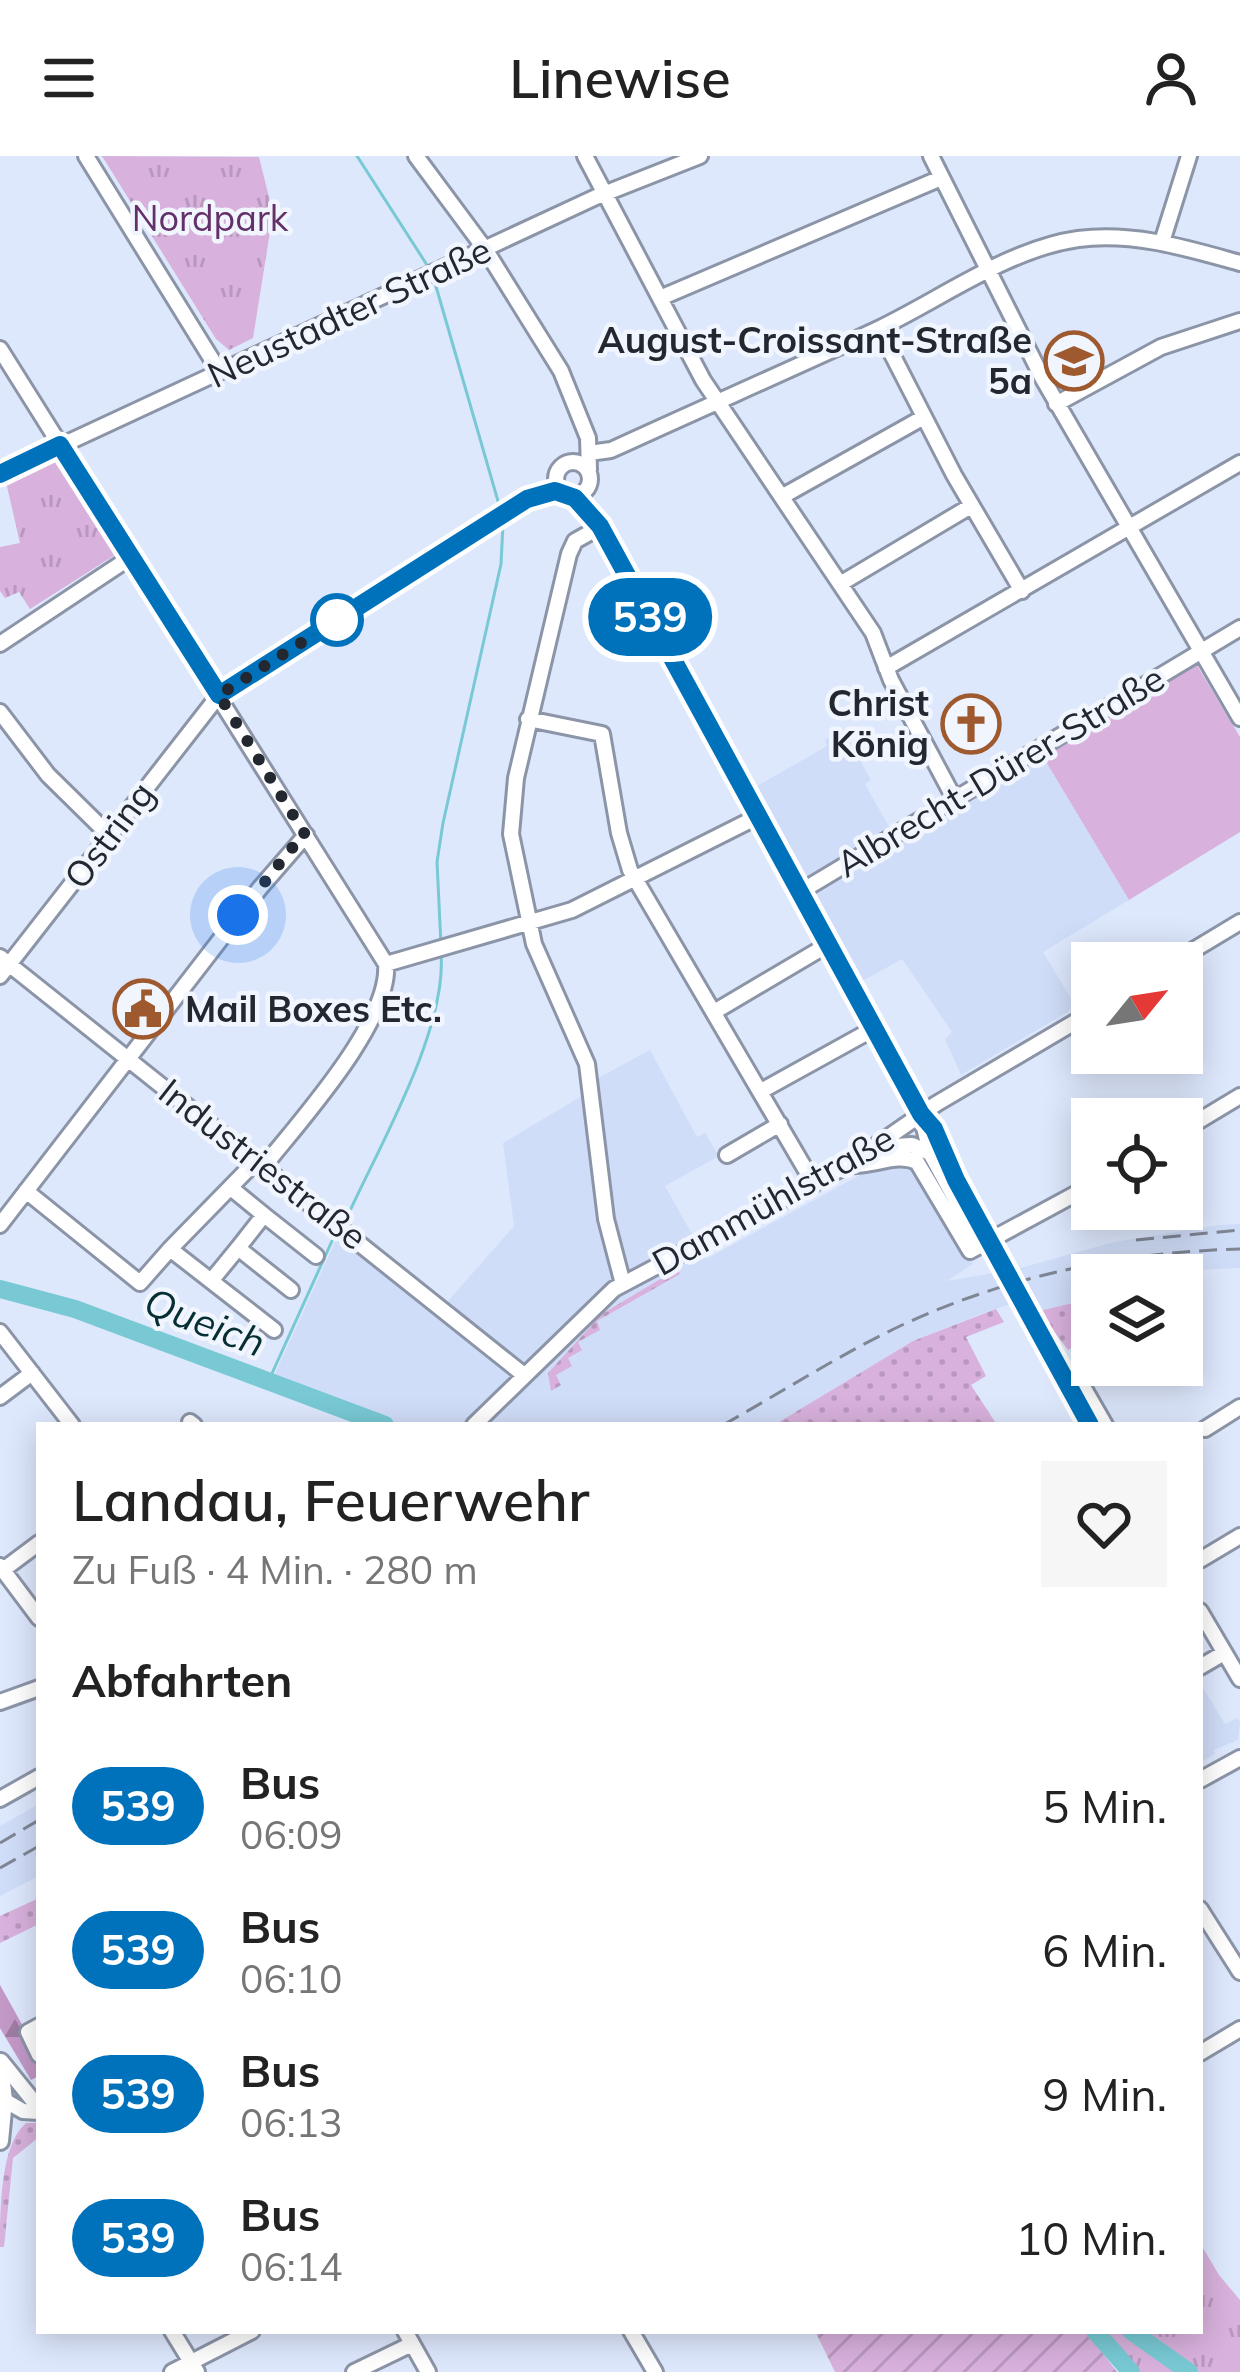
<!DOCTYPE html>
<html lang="de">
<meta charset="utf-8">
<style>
:root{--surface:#fff;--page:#f6f6f6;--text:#222;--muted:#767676}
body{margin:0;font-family:Mulish,sans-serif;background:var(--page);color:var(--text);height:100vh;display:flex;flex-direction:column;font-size:45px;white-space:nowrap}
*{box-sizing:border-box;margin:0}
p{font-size:39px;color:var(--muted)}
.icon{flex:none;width:66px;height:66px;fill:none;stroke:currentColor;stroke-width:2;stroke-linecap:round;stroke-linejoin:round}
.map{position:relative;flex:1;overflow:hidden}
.details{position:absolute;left:36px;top:1266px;width:1167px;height:912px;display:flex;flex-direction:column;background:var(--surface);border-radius:0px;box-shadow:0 6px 30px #0003}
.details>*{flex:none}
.badge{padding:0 24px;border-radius:39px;font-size:42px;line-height:78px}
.needle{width:78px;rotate:60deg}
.controls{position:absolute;left:1071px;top:786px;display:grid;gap:24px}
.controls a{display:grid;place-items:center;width:132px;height:132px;border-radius:0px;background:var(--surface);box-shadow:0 6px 30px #0003;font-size:60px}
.you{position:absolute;width:60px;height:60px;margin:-30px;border:9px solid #fff;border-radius:50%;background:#1a73e8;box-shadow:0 0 0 18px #1a73e833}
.map>.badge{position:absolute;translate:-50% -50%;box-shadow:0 0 0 6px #fff}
h2{padding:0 36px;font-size:45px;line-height:108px}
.round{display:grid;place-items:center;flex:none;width:126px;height:126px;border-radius:0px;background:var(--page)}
.overview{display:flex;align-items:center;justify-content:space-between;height:204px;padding:0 36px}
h1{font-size:57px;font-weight:600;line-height:90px}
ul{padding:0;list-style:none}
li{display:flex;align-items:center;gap:36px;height:144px;padding:0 36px}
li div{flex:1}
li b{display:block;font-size:45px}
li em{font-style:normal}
li .badge{min-width:132px;font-weight:700;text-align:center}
header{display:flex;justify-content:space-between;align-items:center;height:156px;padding:0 36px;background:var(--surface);font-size:54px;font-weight:600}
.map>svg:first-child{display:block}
.built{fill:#d0ddf8}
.grass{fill:url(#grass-dots)}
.forest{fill:url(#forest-firs)}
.park{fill:url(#park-tufts)}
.garden{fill:url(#garden-furrows)}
.pitch{fill:#d8b1dc}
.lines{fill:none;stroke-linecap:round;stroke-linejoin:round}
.stream{stroke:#78c9d4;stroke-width:3}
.river{stroke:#78c9d4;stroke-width:18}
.minor-casing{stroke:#8c95a8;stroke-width:20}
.major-casing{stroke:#8c95a8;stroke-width:22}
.minor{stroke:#fff;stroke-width:14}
.major{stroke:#fff;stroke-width:16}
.rail{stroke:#7f8694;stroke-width:3;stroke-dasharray:18 9;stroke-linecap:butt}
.minor-bridge-casing{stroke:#8c95a8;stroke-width:20;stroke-linecap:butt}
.minor-bridge{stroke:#fff;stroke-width:14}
.line-casing{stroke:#fff;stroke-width:27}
.line{stroke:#0072bc;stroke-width:18}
.walk{stroke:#23272f;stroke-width:12;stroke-dasharray:0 21.6}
.stop-dot{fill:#fff;stroke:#0072bc;stroke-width:6}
.labels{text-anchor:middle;stroke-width:9;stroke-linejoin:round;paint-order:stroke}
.park-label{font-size:36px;fill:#64306a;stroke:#f1f5fe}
.street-label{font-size:36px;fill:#23272f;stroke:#f1f5fe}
.poi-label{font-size:36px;font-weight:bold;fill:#23272f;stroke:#f1f5fe;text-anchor:end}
.water-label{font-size:39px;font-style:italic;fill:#062f34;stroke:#f1f5fe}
</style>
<header><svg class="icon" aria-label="menu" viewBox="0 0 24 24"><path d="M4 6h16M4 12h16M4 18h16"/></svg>Linewise<svg class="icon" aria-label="person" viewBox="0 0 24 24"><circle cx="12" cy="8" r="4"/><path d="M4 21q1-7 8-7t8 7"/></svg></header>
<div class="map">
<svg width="1240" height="2216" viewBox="0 0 1240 2216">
<defs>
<pattern id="grass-dots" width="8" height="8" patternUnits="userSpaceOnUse" patternTransform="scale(3)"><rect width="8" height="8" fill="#d8b1dc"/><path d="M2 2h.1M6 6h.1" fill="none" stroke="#b998bd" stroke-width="1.8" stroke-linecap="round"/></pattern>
<pattern id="forest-firs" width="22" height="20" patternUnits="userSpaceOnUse" patternTransform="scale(3)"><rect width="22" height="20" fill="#c298c7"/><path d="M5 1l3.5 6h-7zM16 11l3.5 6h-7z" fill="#9d7ca2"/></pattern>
<pattern id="park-tufts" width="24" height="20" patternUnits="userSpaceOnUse" patternTransform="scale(3)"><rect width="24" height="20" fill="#d8b1dc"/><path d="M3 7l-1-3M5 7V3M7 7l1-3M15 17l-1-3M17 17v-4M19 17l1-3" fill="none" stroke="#b998bd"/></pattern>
<pattern id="garden-furrows" width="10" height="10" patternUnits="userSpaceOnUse" patternTransform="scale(3)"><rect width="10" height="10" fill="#d8b1dc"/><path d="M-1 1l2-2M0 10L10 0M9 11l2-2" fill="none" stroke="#b998bd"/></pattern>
</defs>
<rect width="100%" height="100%" fill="#dee8fd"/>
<path class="built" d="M842 573 871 624 865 628 891 674 806 721 757 630 827 590 825 584Z
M1042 599 1129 744 1043 796 1076 851 961 919 945 883 952 876 902 803 859 827 807 736Z
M650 894 697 981 705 977 719 1000 665 1030 706 1103 860 1019 893 1007 910 1008 921 1018 973 1108 947 1125 1017 1113 1114 1086 1219 1069 1240 1068V1112L1092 1119V1128L1074 1132 1077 1146 1039 1155 1033 1140 976 1160 913 1185 774 1269H388L272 1224 341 1073 441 1153 514 1070 503 987 580 941 600 921Z
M1200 1527 1225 1568 1237 1562 1240 1566 1238 1584 1214 1594 1215 1598 1200 1607Z
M39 1648V1720L0 1740V1670Z"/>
<path class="grass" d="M677 1113 680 1118 597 1165 600 1174 578 1186 582 1194 568 1202 572 1210 556 1219 561 1229 551 1235 548 1217 602 1158Z
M1077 1146 1083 1185 1068 1194 1039 1155Z
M996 1153 1004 1166 966 1181 986 1220 971 1229 997 1269H774L913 1185Z
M39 1742V1768L0 1787V1760Z
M26 1967H37L39 1981 13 2002 4 2091H0C0 2055 0 1989 26 1967Z"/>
<path class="forest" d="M0 1829 39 1899V1920L31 1924 0 1872Z"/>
<path class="park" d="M102 0 259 1 273 57 253 182 229 194 216 183Z
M59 303 118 397 30 453 19 436 5 442 0 435V391L20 387 6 326Z
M1200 2087 1219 2119 1240 2144V2216H1126L1094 2175H1200Z"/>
<path class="garden" d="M815 2175H1086L1117 2216H835Z"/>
<path class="pitch" d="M1195 506 1240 581V676L1129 744 1042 599Z"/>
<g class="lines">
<path class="stream" d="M357 0 427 109
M433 120 500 352
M441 789 437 706 443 667 501 408 503 368
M348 1059C380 989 447 873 441 798
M269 1224 332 1085"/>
<path class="river" d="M0 1133 75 1153 385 1269
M1095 2175 1131 2216
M1131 2175 1189 2216"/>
<g class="minor-casing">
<path id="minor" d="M86 0 219 215
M416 0 485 93 561 215 588 282 589 314
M585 0 703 224 873 477 891 524 954 642
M931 0 1043 223 1240 562
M1162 86 1189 0
M660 142 941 22
M879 173 954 319 1022 435
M0 193 386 808C391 865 300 965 265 1009
M1056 248 1161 191 1240 165
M589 297 611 294C700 253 790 214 878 173 941 143 1008 93 1078 83 1135 76 1186 92 1240 107
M556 323a17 17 0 1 1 34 0a17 17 0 1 1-34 0Z
M0 318 596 41 700 0
M572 340 600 371 618 403 921 958C947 989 962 1037 982 1073
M783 340 924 261
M600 371 575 385 569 398 516 622 511 678 534 788 587 908 606 1063 623 1128
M840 428 971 350
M0 488 131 401
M886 512 1240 307
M0 556 48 619 109 679
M528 563 602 578 619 677 630 714 814 1028
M800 736 1240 472
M0 801 524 1219
M1172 807 1240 766
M386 808 572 754 759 660
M0 820 219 539 527 343 562 336
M714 856 829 788
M761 935 875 872
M921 958 930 997 980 1088
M1182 975 1240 940
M877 991 912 989 930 997
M727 999 780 968
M848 1009C874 1011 896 996 917 1006L970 1095 1092 1029
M231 1032 264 1059
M26 1035 140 1127 170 1093 274 1174
M0 1069 260 732 306 679
M238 1092 264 1059 316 1100
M170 1093 258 1003
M211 1125 238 1092 291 1134
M0 1176 72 1269
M1082 1229 1105 1269
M0 1241 32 1217
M190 1266 194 1269
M474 1269 614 1133 848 1009 936 948 1092 856
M1205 1273 1240 1251
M1200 1404 1240 1380
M0 1410 39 1462
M3 1414 39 1387
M1200 1455 1240 1523
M1200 1511 1224 1497
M0 1546 39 1532
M1200 1624 1240 1602
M0 1643 39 1621
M1200 1753 1240 1816
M39 1870 28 1876 39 1899
M1200 1897 1240 1873
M1 1905 39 1952
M4 1944 23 1955 39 1956
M172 2175 197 2216
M405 2175 428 2216
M631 2175 655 2216
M172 2216 252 2175
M354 2216 412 2188"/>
</g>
<g class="major-casing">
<path id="major" d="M0 1911 4 1944 0 1985"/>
</g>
<use href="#minor" class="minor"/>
<use href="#major" class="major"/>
<path class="rail" d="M1136 1084 1240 1074
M723 1269C782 1236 839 1199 900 1170 1007 1120 1122 1096 1240 1093
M0 1687 39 1664
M0 1712 39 1690"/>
<g class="minor-bridge-casing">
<path id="minor-bridge" d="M982 1073 1090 1269"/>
</g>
<use href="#minor-bridge" class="minor-bridge"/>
</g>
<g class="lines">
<g class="line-casing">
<path id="line" d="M0 318 60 289 219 539 527 343 555 335 575 342 600 370 921 958 934 973 956 1024 1090 1269"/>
</g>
<use href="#line" class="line"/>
<path class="walk" d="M238 759 293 691 306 680 219 539 337 464"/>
</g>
<defs>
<g id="university-ring" transform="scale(3)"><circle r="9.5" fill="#f1f5fe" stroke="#9e592e" stroke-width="1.5"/><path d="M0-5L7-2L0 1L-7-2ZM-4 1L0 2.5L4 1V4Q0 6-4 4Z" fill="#9e592e"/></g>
<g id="church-ring" transform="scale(3)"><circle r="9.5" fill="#f1f5fe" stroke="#9e592e" stroke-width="1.5"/><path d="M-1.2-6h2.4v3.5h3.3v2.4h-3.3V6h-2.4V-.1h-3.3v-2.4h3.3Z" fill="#9e592e"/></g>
<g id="civic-ring" transform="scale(3)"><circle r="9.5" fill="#f1f5fe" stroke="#9e592e" stroke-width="1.5"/><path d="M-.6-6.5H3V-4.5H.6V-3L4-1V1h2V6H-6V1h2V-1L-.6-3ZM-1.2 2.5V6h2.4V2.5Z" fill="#9e592e"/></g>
</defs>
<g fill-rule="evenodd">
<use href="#university-ring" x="1074" y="205"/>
<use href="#church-ring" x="971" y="568"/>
<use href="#civic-ring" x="143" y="853"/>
</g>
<circle class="stop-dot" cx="337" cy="464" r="24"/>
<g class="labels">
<g class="park-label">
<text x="210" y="75">Nordpark</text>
</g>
<g class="street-label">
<text transform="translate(349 156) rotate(-25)" y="13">Neustadter Straße</text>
<text transform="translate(1000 615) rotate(-31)" y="13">Albrecht-Dürer-Straße</text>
<text transform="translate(109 679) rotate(-53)" y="13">Ostring</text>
<text transform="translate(263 1008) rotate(38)" y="13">Industriestraße</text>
<text transform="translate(773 1044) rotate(-29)" y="13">Dammühlstraße</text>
</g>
<g class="poi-label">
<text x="1032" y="197">August-Croissant-Straße<tspan x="1032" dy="41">5a</tspan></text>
<text x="929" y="560">Christ<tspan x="929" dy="41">König</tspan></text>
<text x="185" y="866" text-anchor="start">Mail Boxes Etc.</text>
</g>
<g class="water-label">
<text transform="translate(205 1166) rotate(21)" y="14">Queich</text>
</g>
</g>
</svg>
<div class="controls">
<a><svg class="needle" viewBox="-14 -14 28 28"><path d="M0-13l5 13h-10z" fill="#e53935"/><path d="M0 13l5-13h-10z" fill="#767676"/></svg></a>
<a><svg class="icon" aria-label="locate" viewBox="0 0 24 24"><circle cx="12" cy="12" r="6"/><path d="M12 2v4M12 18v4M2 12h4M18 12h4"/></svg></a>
<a><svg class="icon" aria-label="layers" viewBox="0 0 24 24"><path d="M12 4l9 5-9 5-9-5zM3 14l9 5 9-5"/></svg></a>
</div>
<div class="you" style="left:238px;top:759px"></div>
<b class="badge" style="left:650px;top:461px;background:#0072bc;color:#fff">539</b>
<section class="details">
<div class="overview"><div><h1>Landau, Feuerwehr</h1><p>Zu Fuß · 4 Min. · 280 m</p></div><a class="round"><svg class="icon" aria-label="heart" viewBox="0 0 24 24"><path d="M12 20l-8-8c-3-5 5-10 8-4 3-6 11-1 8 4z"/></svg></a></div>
<h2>Abfahrten</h2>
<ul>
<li><span class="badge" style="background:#0072bc;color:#fff">539</span><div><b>Bus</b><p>06:09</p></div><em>5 Min.</em></li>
<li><span class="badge" style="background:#0072bc;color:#fff">539</span><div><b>Bus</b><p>06:10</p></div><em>6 Min.</em></li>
<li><span class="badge" style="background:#0072bc;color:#fff">539</span><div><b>Bus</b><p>06:13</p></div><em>9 Min.</em></li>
<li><span class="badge" style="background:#0072bc;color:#fff">539</span><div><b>Bus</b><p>06:14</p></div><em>10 Min.</em></li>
</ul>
</section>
</div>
